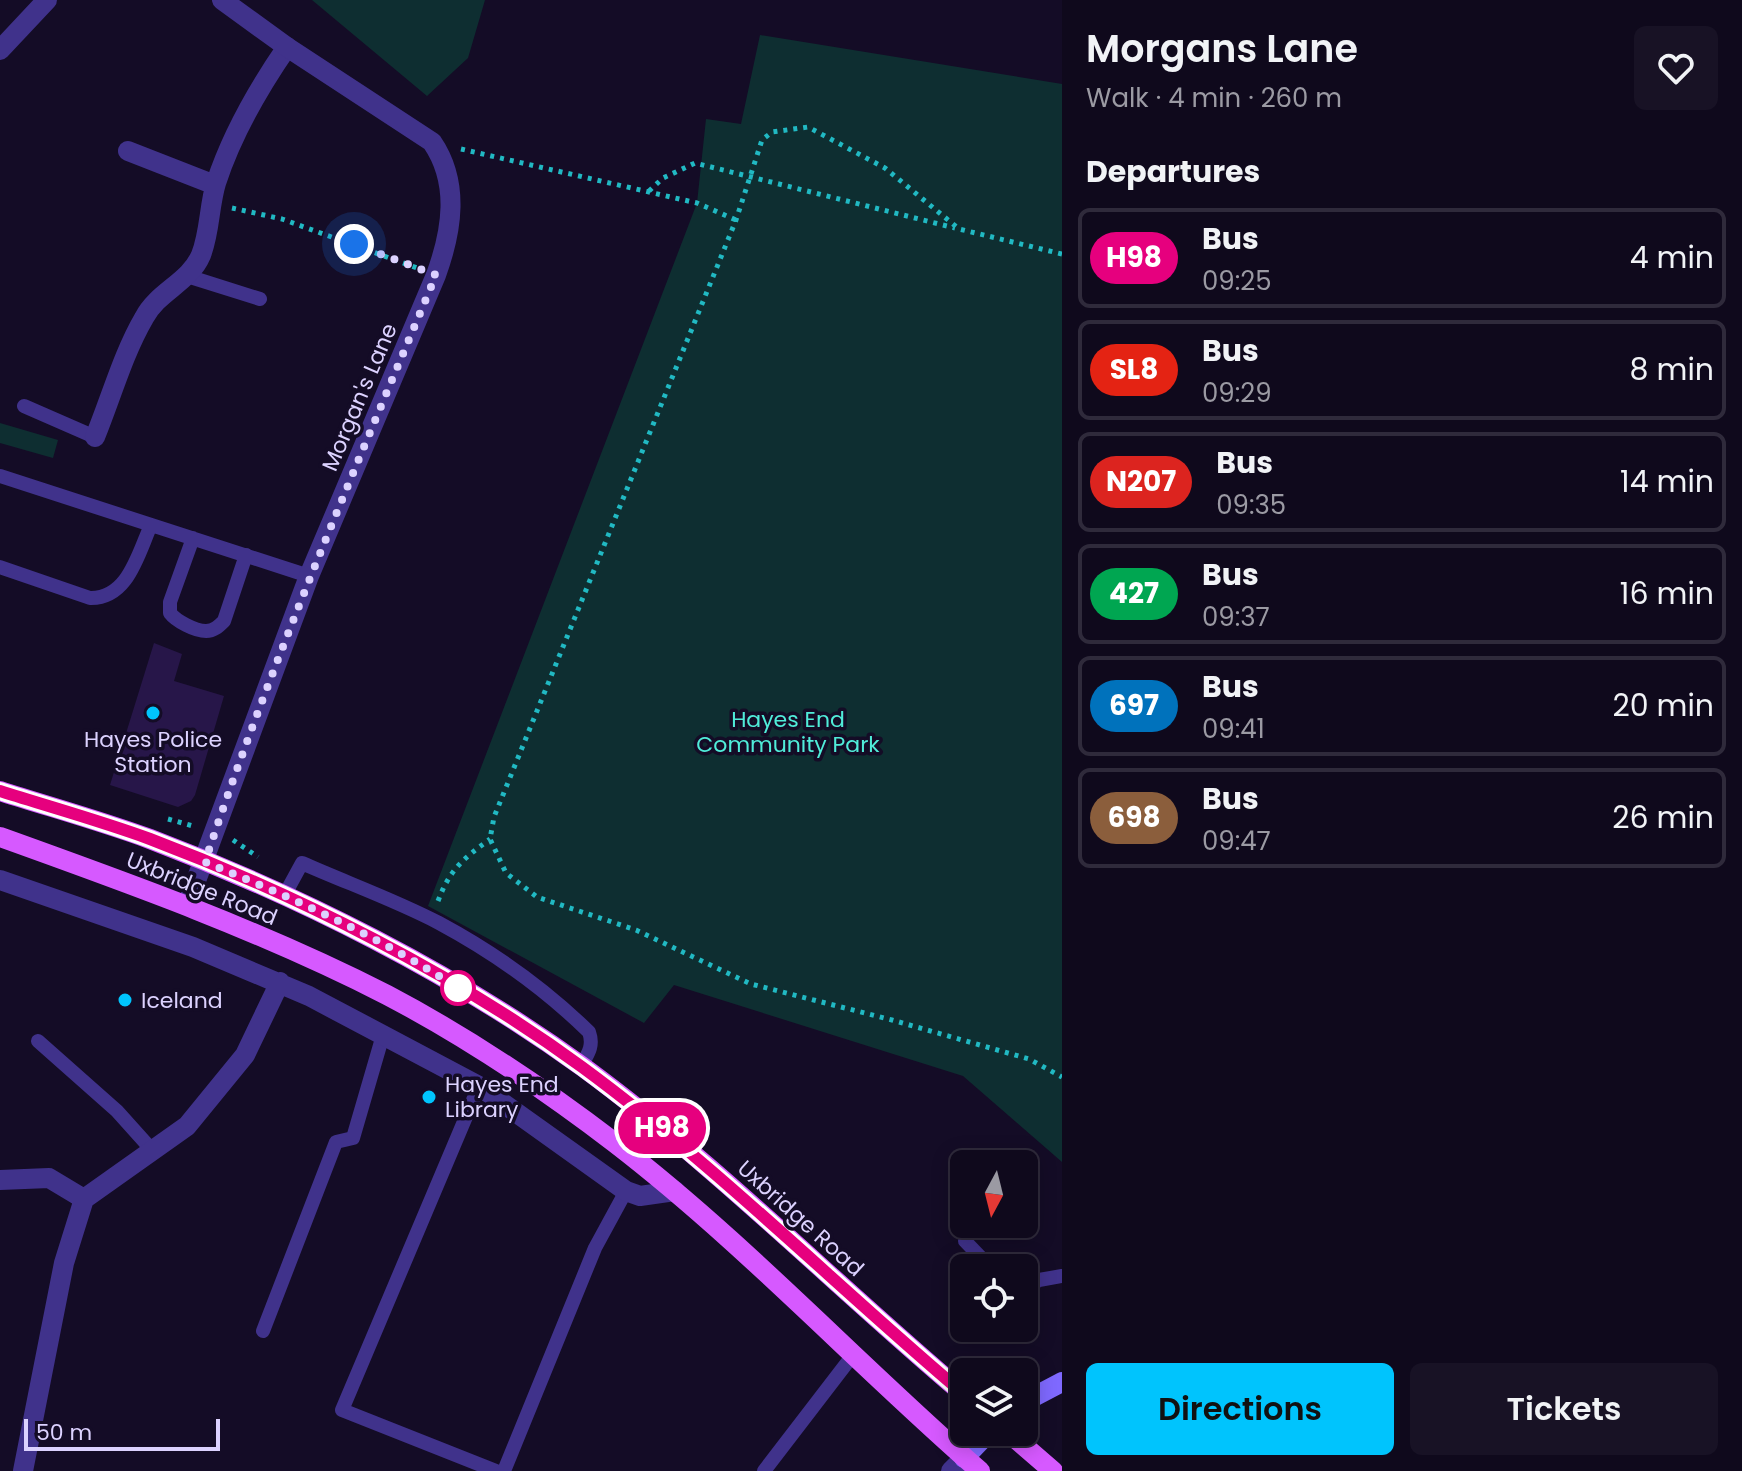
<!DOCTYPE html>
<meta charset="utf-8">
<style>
:root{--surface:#0f091c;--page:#181225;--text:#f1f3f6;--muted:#9b9aa3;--line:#2f2a3b;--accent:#00c4fd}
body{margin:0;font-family:Poppins,sans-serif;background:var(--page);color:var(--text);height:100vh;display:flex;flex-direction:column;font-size:30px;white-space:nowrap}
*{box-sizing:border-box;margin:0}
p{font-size:26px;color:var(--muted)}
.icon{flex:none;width:44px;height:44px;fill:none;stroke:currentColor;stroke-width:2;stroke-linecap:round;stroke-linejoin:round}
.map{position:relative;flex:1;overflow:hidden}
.sheet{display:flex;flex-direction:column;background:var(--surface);width:680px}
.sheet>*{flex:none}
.badge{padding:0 16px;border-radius:26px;font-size:28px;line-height:52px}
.needle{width:52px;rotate:187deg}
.fabs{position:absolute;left:950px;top:1150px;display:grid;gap:16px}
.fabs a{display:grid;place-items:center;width:88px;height:88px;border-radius:12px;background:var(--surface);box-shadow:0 4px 20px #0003,0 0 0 2px var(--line);font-size:40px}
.scale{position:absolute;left:24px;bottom:20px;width:196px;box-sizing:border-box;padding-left:8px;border:4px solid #dcd2ff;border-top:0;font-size:22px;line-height:28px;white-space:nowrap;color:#dcd2ff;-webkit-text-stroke:6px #140c26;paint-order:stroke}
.you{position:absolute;width:40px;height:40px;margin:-20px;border:6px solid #fff;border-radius:50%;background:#1a73e8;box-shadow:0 0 0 12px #1a73e833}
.map>.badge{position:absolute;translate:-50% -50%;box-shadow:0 0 0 4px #fff}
h2{padding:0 24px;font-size:30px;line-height:72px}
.round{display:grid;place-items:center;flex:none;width:84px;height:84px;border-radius:12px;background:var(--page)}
.summary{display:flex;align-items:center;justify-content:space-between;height:136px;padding:0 24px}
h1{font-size:38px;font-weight:600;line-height:60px}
.primary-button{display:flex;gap:16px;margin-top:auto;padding:16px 24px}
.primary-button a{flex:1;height:92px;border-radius:12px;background:var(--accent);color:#111;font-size:32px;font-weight:600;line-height:92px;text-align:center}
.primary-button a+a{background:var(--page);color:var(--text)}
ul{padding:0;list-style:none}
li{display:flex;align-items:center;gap:24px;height:100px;margin:0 16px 12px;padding:0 8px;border:4px solid var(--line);border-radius:12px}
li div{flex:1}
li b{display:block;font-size:30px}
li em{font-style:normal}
li .badge{min-width:88px;font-weight:700;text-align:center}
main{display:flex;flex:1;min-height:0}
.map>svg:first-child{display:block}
.green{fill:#0e2e31}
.building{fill:#271649}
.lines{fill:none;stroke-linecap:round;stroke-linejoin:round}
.path{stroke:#21b9c3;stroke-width:5;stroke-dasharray:4 6;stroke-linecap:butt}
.service{stroke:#40328b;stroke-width:14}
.minor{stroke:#40328b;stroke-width:20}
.tertiary{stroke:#40328b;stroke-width:20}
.secondary{stroke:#7f69ff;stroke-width:20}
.primary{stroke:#d659ff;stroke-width:20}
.line-casing{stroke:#fff;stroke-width:18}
.line{stroke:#e6007e;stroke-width:12}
.walk{stroke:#dcd2ff;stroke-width:8;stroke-dasharray:0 14.4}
.poi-dot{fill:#00c4fd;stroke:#140c26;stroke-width:3}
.stop-dot{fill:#fff;stroke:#e6007e;stroke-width:4}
.labels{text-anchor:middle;stroke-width:7;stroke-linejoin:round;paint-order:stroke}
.street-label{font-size:22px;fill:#dcd2ff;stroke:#140c26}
.park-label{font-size:22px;fill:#50ecd9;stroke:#140c26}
.poi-label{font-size:22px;fill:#dcd2ff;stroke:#140c26;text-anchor:start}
</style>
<main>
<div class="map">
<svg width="1062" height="1471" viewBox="0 0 1062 1471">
<rect width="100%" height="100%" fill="#140c26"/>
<path class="green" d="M312 0H485L468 58 427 96Z
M760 35 1062 84V1162L963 1076 674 985 644 1023 428 906 697 203 706 119 741 124Z
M0 423 58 440 53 458 0 443Z"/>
<path class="building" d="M154 643 182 654 174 681 224 696 195 795 191 801 178 807 110 785Z"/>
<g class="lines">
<path class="path" d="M461 149 697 203 736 220
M649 191 663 178 695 163 955 228
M232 208 282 219 417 268
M1062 254 959 229 885 168 808 127 772 132 762 140 736 220 494 817 490 839 506 873 537 897 636 930 751 984 892 1020 1029 1059 1062 1077
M168 819 193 826
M233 840 258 857
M438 901C450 869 463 859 490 839"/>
<path class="service" d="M187 276 260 299
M24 406 95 437
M0 476 309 576
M193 538 170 602V613C176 621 195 631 206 631 214 631 219 626 224 621L246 555
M0 567 90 598C128 599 138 554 151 525
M284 896 302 863C347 883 395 900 439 923 493 952 545 989 589 1032 594 1046 588 1054 581 1066
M38 1041 117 1111 152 1150
M479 1086 342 1410 496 1471
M965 1241 991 1268
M1024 1289 1039 1280 1062 1276
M263 1331 336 1142 353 1138 383 1035
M504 1471 595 1248 626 1191
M764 1471 853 1355"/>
<path class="minor" d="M128 151 215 185
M95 437C111 398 123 354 144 318 158 291 189 283 201 255 210 232 209 206 216 183 232 134 258 89 287 47
M0 880 193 947 309 996 479 1086 626 1191 640 1196 675 1191
M0 1180 49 1178 84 1199
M23 1471 64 1263 84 1199 187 1126 245 1055 280 982
M951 1471 964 1458"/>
<path class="tertiary" d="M0 50 47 0
M187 905 309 576 436 275C452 231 460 183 432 142L287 47 222 0"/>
<path class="secondary" d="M1024 1402 1062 1382
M964 1458 989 1432"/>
<path class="primary" d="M0 791C50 807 101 821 150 839 300 896 453 973 583 1067 718 1166 836 1286 964 1394
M0 837C131 884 262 931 387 995 467 1037 543 1088 615 1143 745 1243 857 1364 980 1471
M1008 1432 1053 1471"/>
</g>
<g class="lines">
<g class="line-casing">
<path id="line" d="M0 791C50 807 101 821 150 839 298 895 455 974 582 1067 718 1167 836 1286 964 1394"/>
</g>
<use href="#line" class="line"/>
<path class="walk" d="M354 244 436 275C355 469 271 662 205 862 291 897 380 937 458 988"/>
</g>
<g class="poi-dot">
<circle cx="153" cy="713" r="8"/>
<circle cx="125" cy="1000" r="8"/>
<circle cx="429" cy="1097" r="8"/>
</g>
<circle class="stop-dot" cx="458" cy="988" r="16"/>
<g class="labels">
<g class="street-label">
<text transform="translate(359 397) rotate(-67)" y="8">Morgan's Lane</text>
<text transform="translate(202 888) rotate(22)" y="8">Uxbridge Road</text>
<text transform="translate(801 1218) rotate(42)" y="8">Uxbridge Road</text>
</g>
<g class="park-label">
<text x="788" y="727">Hayes End<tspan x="788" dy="25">Community Park</tspan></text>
</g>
<g class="poi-label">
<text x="153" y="747" text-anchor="middle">Hayes Police<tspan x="153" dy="25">Station</tspan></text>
<text x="141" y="1008">Iceland</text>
<text x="445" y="1092">Hayes End<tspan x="445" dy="25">Library</tspan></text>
</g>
</g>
</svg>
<div class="fabs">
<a><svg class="needle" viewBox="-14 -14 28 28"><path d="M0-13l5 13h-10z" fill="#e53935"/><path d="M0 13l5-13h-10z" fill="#9b9aa3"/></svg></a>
<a><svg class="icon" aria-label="locate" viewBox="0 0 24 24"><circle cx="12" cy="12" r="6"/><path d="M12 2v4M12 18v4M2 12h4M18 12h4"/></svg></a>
<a><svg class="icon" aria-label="layers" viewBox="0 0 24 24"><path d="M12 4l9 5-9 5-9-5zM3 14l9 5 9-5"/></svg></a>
</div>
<div class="scale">50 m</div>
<div class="you" style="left:354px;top:244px"></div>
<b class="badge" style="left:662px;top:1128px;background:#e6007e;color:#fff">H98</b>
</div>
<section class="sheet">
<div class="summary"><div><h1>Morgans Lane</h1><p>Walk · 4 min · 260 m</p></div><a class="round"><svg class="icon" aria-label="heart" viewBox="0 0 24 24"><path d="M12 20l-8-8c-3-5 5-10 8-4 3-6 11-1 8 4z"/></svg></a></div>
<h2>Departures</h2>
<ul>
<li><span class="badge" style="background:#e6007e;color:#fff">H98</span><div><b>Bus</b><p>09:25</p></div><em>4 min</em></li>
<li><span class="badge" style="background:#e42313;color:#fff">SL8</span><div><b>Bus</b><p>09:29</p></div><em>8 min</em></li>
<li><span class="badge" style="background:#dc241f;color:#fff">N207</span><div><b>Bus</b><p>09:35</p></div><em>14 min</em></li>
<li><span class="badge" style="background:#00a651;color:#fff">427</span><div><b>Bus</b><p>09:37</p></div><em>16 min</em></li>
<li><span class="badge" style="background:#0072bc;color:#fff">697</span><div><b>Bus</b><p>09:41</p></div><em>20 min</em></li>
<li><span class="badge" style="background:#8b5e3c;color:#fff">698</span><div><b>Bus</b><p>09:47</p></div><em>26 min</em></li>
</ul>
<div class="primary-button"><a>Directions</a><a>Tickets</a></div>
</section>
</main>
